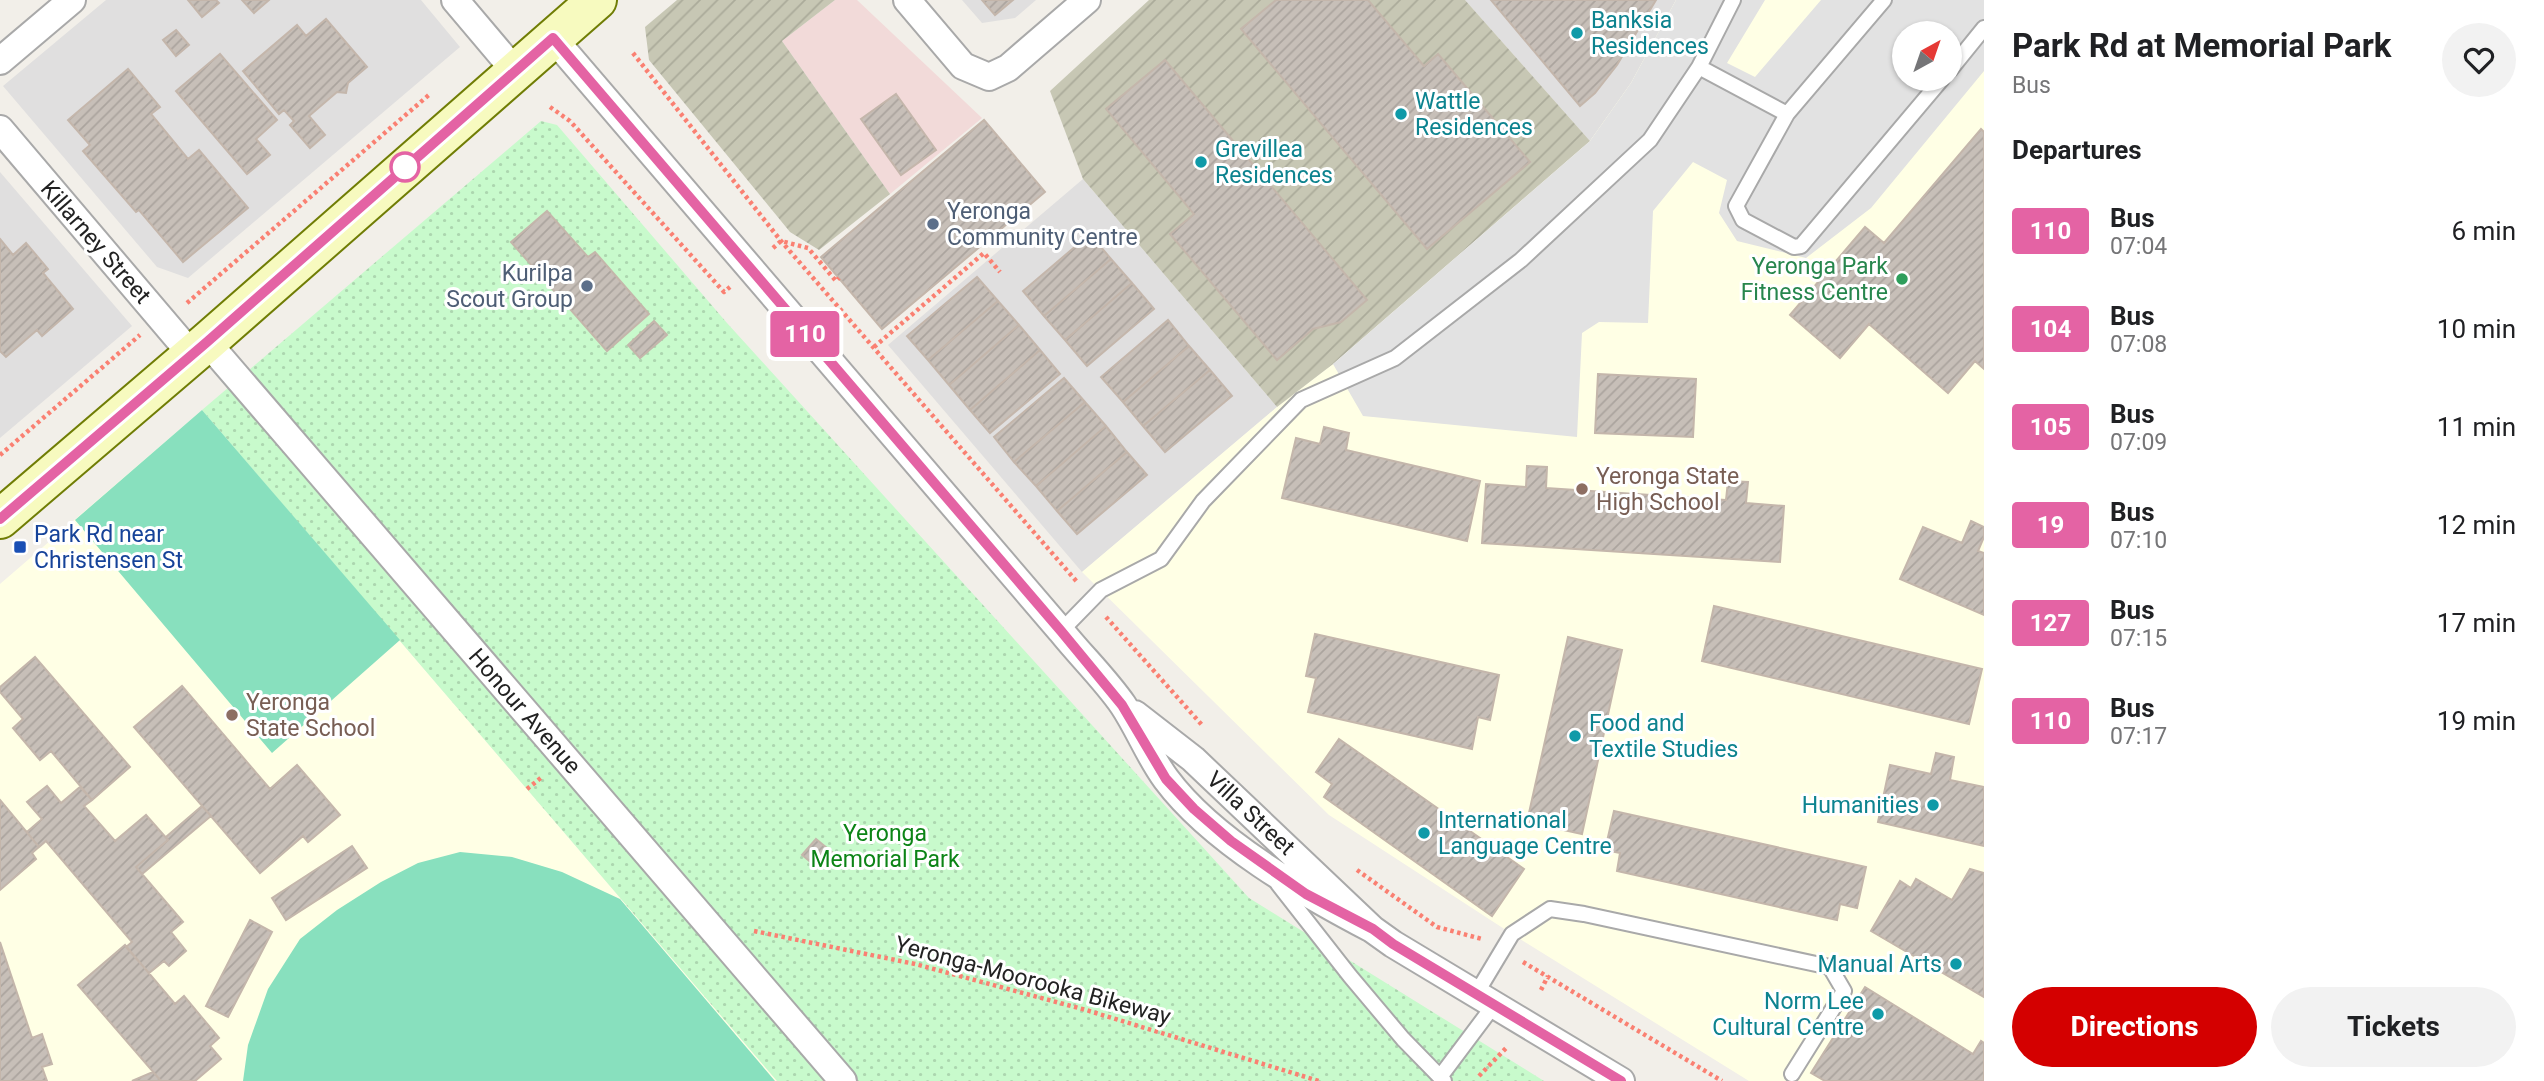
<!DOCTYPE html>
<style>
:root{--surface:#fff;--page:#f2f2f2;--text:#202124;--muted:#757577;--accent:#d40000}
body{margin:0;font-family:Roboto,sans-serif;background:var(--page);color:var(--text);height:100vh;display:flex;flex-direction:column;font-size:26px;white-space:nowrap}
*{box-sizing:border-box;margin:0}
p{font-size:23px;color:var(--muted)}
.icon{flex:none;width:38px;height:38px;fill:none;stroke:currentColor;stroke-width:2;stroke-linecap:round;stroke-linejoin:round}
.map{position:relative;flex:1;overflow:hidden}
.drawer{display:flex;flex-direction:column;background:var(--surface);width:560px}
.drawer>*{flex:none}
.badge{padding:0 14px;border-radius:5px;font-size:24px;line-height:46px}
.needle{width:46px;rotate:40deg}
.tools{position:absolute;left:1892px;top:21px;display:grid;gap:14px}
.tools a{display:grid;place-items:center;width:70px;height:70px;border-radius:50%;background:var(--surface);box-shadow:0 2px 5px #0004;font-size:35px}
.map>.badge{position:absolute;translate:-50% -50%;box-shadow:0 0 0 4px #fff}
h2{padding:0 28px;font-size:26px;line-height:63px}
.round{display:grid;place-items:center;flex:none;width:74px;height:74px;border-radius:37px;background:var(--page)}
.headline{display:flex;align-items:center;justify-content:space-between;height:119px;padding:0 28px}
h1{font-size:33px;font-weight:700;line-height:52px}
.action{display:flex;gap:14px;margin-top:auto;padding:14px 28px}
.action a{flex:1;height:80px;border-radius:42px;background:var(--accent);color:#fff;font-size:28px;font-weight:700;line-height:80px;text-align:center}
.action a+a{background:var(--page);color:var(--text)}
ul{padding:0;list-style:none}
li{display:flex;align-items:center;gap:21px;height:98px;padding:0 28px}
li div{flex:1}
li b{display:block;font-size:26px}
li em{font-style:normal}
li .badge{min-width:77px;font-weight:700;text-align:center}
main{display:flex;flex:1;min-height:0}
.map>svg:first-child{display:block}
.residential{fill:#e0dfdf}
.commercial{fill:#f2dad9}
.education{fill:#ffffe5;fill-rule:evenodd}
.construction{fill:url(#construction-furrows)}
.park{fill:url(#park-dots)}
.pitch{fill:#88e0be}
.parking{fill:#e2e2e2;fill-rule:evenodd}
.building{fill:url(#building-hatch);stroke:#c4b6ab;stroke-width:2}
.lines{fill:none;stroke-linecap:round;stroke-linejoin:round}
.lane-casing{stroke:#a9a9a9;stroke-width:18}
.street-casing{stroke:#a9a9a9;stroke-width:30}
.secondary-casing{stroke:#707d05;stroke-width:42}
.path{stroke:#fa8072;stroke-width:4.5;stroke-dasharray:3.5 3.5;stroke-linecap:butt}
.lane{stroke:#fff;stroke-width:14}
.street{stroke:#fff;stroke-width:26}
.secondary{stroke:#f7fabf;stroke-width:38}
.line-casing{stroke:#fff;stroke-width:16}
.line{stroke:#e463a4;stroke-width:10}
.culture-dot{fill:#0f9aa8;stroke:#fff;stroke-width:2.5}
.stop-dot{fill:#fff;stroke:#e463a4;stroke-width:3.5}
.service-dot{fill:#5c6f8a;stroke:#fff;stroke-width:2.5}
.leisure-dot{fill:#2e9e5b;stroke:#fff;stroke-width:2.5}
.education-dot{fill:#8d6e63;stroke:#fff;stroke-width:2.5}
.transit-dot{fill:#1a4fb4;stroke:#fff;stroke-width:2.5}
.labels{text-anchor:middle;stroke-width:6;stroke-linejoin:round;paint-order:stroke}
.culture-label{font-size:23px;fill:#0d838f;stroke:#fff;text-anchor:start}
.service-label{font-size:23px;fill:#4e5e75;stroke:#fff;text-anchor:start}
.street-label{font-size:23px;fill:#222;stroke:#fff}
.leisure-label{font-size:23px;fill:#27864d;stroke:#fff;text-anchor:end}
.education-label{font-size:23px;fill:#785e54;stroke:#fff;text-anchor:start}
.transit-label{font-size:23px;fill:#164399;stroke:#fff;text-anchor:start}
.park-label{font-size:23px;fill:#0c8416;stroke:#fff}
</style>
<main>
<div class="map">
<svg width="1984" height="1081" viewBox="0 0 1984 1081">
<defs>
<pattern id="construction-furrows" width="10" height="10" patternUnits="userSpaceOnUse" patternTransform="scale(1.75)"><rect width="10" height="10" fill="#c7c7b4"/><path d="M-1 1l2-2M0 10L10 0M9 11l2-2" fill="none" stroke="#abab9a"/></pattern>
<pattern id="park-dots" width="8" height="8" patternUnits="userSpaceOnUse" patternTransform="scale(1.75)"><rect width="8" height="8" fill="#c8facc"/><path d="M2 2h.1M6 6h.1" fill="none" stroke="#acd6af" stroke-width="1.8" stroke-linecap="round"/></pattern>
<pattern id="building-hatch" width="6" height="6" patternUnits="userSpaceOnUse" patternTransform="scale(1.75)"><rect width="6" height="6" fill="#c7bfb8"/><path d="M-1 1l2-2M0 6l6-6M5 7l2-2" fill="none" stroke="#aba49e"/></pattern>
</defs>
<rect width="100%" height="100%" fill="#f2efe9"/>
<path class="residential" d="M106 0H421L460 47 188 278 157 267 3 86Z
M962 0H1036L1015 18 982 23Z
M1465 0H1676L1631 83 1590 141Z
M0 172 132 326 0 438Z
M1083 179 1277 407 1082 572 888 345Z"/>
<path class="commercial" d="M835 0H857L982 118 890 194 782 41Z"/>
<path class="education" d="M1676 0H1984V1081H1749L1512 934 1329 815 1082 572 1277 407 1333 364 1590 141 1631 83ZM1904 33H1950V79H1904Z
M202 410 777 1081H0V584Z"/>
<path class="construction" d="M677 0H835L782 41 890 194 819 250 790 232 649 60 645 27Z
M1149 0H1465L1590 141 1333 364 1277 407 1083 179 1050 91Z"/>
<path class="park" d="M541 121 557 125 727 323 1249 898 1544 1081H777L202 410Z"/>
<path class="pitch" d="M202 410 400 640 272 753 75 520Z
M460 852 512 857 562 872 620 899 775 1081H243L248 1045 268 989 300 939 337 910 381 882 418 863Z"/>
<path class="parking" d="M1676 0H1765L1727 63 1755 77 1821 0H1984V71L1871 208 1806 258 1737 241 1719 213 1727 180 1693 162 1653 211 1648 323 1599 322 1582 333 1577 437 1363 416 1333 364 1590 141 1631 83ZM1904 33H1950V79H1904Z"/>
<path class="building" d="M188 0H216L219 3 202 17Z
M242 0H269L254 13Z
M982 0H1013L995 15Z
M1276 0H1368L1424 66 1438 54 1530 162 1427 249 1241 29Z
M1491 0H1656L1617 65 1595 93 1580 106Z
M326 19 367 67 348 83 346 93 337 92 309 116 325 135 310 148 290 125 294 121 284 110 279 114 243 71 297 25 306 36Z
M176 30 189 45 176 56 163 40Z
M220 54 277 120 256 139 270 155 247 174 176 91Z
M1165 60 1367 300 1341 322 1313 329 1277 360 1170 234 1194 214 1106 109Z
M128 69 160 107 151 114 188 159 199 150 248 208 183 262 139 210 136 212 83 151 90 145 68 120Z
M896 94 936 150 901 175 861 119Z
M984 120 1045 192 882 329 821 257Z
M1981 129 1984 132V369L1975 361 1948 393 1869 324 1840 358 1790 315 1865 227 1884 243Z
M547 211 588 257 595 252 649 314 607 351 511 242Z
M1090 234 1111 259 1044 316 1023 291Z
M0 239 13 255 26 243 48 269 43 273 73 309 42 336 37 330 6 357 0 351Z
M1111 259 1132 283 1065 340 1044 316Z
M977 277 998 301 928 360 907 336Z
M1132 283 1154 309 1087 366 1065 340Z
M998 301 1019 325 949 385 928 360Z
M1168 320 1189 346 1123 402 1101 377Z
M654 321 667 335 640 358 628 345Z
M1019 325 1040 350 970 410 949 385Z
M1189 346 1210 370 1143 426 1123 402Z
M1040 350 1060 374 990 433 970 410Z
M1210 370 1232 396 1165 452 1143 426Z
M1598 374 1696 379 1693 437 1595 433Z
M1064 378 1085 402 1014 462 994 437Z
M1085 402 1106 426 1036 486 1014 462Z
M1106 426 1127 452 1057 511 1036 486Z
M1324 427 1349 433 1346 450 1480 481 1467 541 1282 498 1296 438 1320 444Z
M1127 452 1147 475 1077 534 1057 511Z
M1527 466 1547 467 1546 488 1726 500 1728 481 1748 482 1746 503 1784 506 1780 562 1482 543 1486 484 1526 487Z
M1971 521 1984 527V537L1978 551 1984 553V615L1900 579 1923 527 1962 543Z
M1714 606 1982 669 1969 724 1702 661Z
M1315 634 1499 675 1490 720 1478 717 1472 749 1308 712 1316 678 1306 676Z
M1568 637 1622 650 1582 834 1527 822Z
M35 657 130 767 92 800 51 751 40 760 13 728 23 719 0 692V687Z
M182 686 270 789 297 765 340 815 308 842 303 836 260 873 134 727Z
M1339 739 1524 869 1492 916 1324 797 1332 784 1316 772Z
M1936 753 1954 757 1950 780 1984 787V846L1878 822 1890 765 1931 774Z
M47 786 61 803 80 787 92 800 84 806 115 841 146 815 168 840 136 867 183 922 171 932 186 951 169 966 164 961 149 973 126 947 132 942 46 841 39 847 27 832 42 819 27 802Z
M0 800 39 847 32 853 36 859 0 890Z
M202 806 211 816 142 874 136 867 168 840 166 837Z
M1614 811 1866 867 1857 908 1840 904 1837 920 1617 871 1620 853 1605 850Z
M816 839 832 852 818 868 802 855Z
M352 846 367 868 286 920 272 898Z
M1970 869 1984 873V997L1871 931 1900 881 1911 888 1916 879 1952 900Z
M250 920 272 932 228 1017 206 1006Z
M0 942 32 1038 42 1034 52 1064 42 1067 47 1081H0Z
M125 945 175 1004 184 996 219 1038 210 1046 221 1059 195 1081H161L78 985Z
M1865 987 1973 1054 1981 1041 1984 1043V1081H1825L1811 1073Z
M153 1072 161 1081H132Z"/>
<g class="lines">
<g class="lane-casing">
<path id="lane" d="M1884 0 1787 114 1736 206 1743 220 1794 247 1801 246 1942 79
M1699 67 1787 114
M1950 70 1984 28
M1061 631 1101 590 1161 559 1203 501 1301 400 1395 358 1521 260 1650 140 1699 67 1733 0
M1278 884 1350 976 1403 1039 1444 1081
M1476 994 1512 934 1550 909 1584 914 1830 967 1844 991 1792 1074
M1440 1077 1494 1005"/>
</g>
<g class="street-casing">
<path id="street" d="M455 0 515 71
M907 0 963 66 989 77 1008 68 1087 0
M553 38 1061 631C1081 656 1105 679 1123 705 1139 729 1149 756 1166 779 1212 841 1305 894 1372 929
M0 61 72 0
M0 129 192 355
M207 342 843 1081
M1135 714 1193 759 1372 929 1393 944 1621 1081"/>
</g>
<g class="secondary-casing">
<path id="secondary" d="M0 519 207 342 597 0"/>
</g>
<path class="path" d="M633 53 781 241 1078 583
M550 107 570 121 724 292 730 287
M773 248 781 241 808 248 836 281 839 278
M187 303 430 94
M874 347 984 253 1000 272
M0 455 140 335
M1106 617 1202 725
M527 789 542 777
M1357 870 1437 927 1482 939
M754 931 915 964 1086 1010 1319 1081
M1523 962 1722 1081
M1541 990 1548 976
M1479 1076 1508 1046"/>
<use href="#lane" class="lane"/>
<use href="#street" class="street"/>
<use href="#secondary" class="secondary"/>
</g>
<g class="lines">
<g class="line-casing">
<path id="line" d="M0 519 207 342 553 38 1061 631 1122 705 1166 779 1194 809 1231 841 1306 894 1373 929 1393 944 1621 1081"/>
</g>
<use href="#line" class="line"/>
</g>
<g class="culture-dot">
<circle cx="1577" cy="33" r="7"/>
<circle cx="1401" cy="114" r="7"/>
<circle cx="1201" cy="162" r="7"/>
<circle cx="1575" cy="736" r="7"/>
<circle cx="1933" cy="805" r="7"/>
<circle cx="1424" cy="833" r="7"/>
<circle cx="1956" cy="964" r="7"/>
<circle cx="1878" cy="1014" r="7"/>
</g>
<circle class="stop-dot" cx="405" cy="167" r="14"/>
<g class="service-dot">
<circle cx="933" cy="224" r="7"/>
<circle cx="587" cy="286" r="7"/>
</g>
<circle class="leisure-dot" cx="1902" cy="279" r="7"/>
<g class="education-dot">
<circle cx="1582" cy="489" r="7"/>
<circle cx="232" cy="715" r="7"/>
</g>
<rect class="transit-dot" x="13" y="540" width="14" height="14" rx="3.5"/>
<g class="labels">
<g class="culture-label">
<text x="1591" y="28">Banksia<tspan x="1591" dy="26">Residences</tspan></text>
<text x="1415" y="109">Wattle<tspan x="1415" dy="26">Residences</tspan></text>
<text x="1215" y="157">Grevillea<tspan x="1215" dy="26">Residences</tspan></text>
<text x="1589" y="731">Food and<tspan x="1589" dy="26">Textile Studies</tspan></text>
<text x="1919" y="813" text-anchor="end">Humanities</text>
<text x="1438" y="828">International<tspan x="1438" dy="26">Language Centre</tspan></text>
<text x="1942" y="972" text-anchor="end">Manual Arts</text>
<text x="1864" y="1009" text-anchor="end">Norm Lee<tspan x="1864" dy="26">Cultural Centre</tspan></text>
</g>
<g class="service-label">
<text x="947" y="219">Yeronga<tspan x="947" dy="26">Community Centre</tspan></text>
<text x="573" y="281" text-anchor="end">Kurilpa<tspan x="573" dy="26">Scout Group</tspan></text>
</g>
<g class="street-label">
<text transform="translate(96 242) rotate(49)" y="8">Killarney Street</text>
<text transform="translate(525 711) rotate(49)" y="8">Honour Avenue</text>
<text transform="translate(1251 813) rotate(43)" y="8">Villa Street</text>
<text transform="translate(1033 980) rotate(15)" y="8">Yeronga-Moorooka Bikeway</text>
</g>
<g class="leisure-label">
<text x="1888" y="274">Yeronga Park<tspan x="1888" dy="26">Fitness Centre</tspan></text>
</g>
<g class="education-label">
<text x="1596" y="484">Yeronga State<tspan x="1596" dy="26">High School</tspan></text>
<text x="246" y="710">Yeronga<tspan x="246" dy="26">State School</tspan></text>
</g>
<g class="transit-label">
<text x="34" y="542">Park Rd near<tspan x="34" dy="26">Christensen St</tspan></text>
</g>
<g class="park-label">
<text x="885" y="841">Yeronga<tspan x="885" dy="26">Memorial Park</tspan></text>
</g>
</g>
</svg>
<div class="tools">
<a><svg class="needle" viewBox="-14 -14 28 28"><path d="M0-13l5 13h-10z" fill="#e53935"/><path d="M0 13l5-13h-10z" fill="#757577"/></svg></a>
</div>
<b class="badge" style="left:805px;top:334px;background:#e463a4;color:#fff">110</b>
</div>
<section class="drawer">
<div class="headline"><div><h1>Park Rd at Memorial Park</h1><p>Bus</p></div><a class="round"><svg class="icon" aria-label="heart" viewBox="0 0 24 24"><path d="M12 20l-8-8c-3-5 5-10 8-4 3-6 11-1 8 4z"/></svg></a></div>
<h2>Departures</h2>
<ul>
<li><span class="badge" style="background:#e463a4;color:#fff">110</span><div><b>Bus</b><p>07:04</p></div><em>6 min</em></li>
<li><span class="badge" style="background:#e463a4;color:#fff">104</span><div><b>Bus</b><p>07:08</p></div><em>10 min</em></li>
<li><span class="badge" style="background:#e463a4;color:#fff">105</span><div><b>Bus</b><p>07:09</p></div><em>11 min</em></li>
<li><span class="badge" style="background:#e463a4;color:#fff">19</span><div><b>Bus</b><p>07:10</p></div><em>12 min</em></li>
<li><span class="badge" style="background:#e463a4;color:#fff">127</span><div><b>Bus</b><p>07:15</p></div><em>17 min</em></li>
<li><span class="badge" style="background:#e463a4;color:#fff">110</span><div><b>Bus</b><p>07:17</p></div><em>19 min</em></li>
</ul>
<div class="action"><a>Directions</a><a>Tickets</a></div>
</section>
</main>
